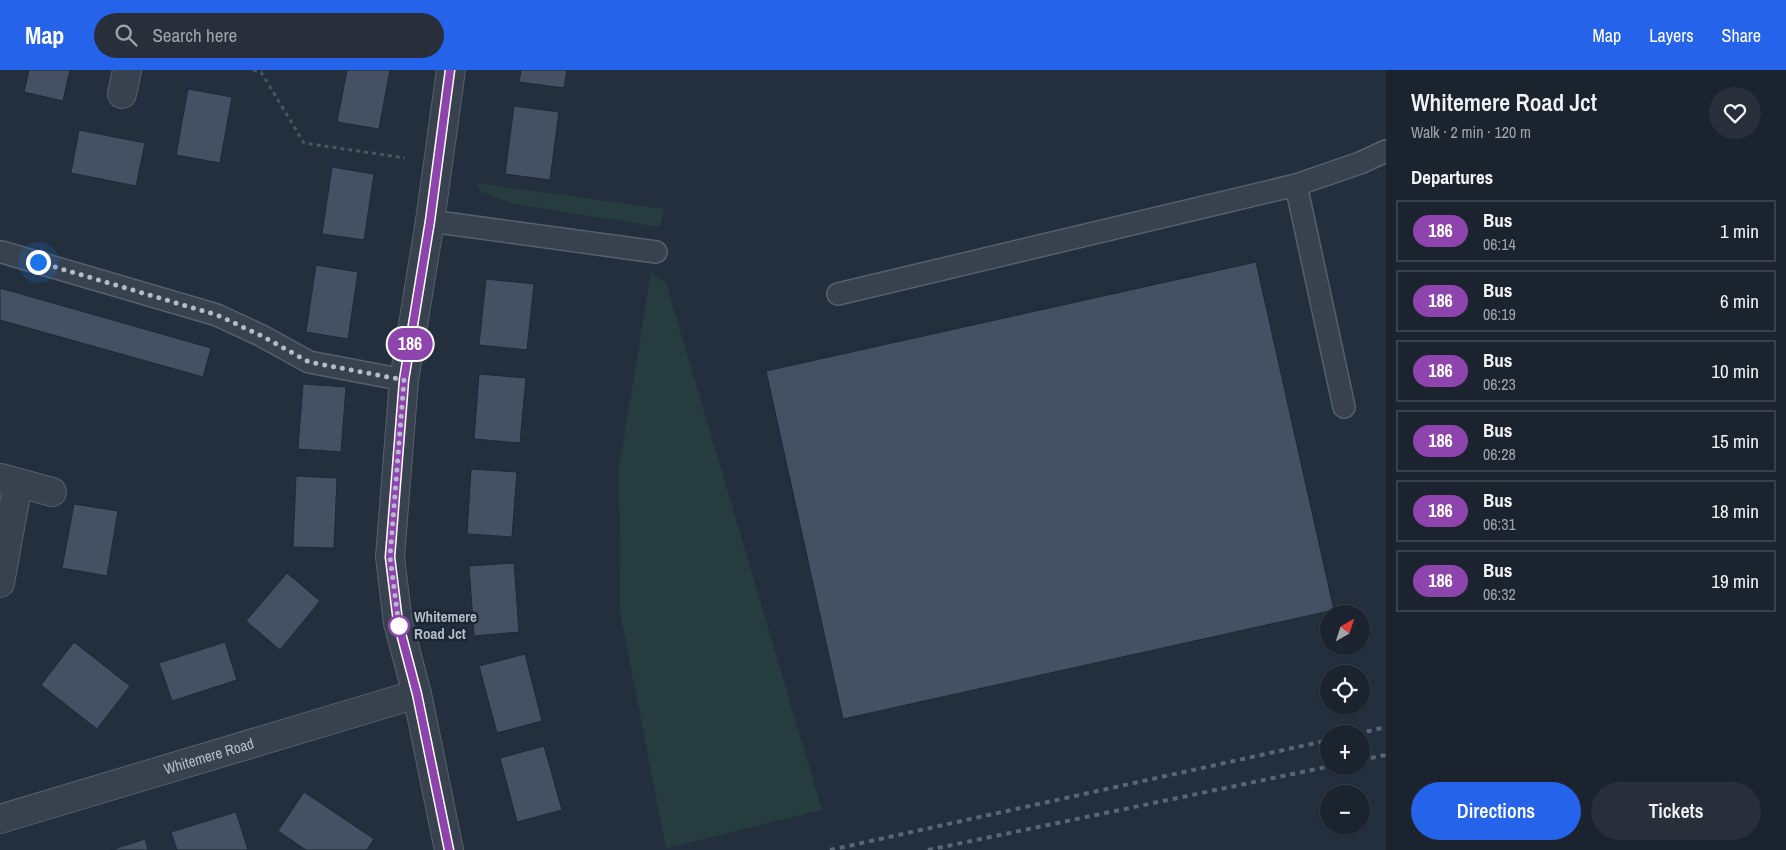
<!DOCTYPE html>
<meta charset="utf-8">
<style>
:root{--surface:#1b232e;--page:#282f3a;--text:#f1f3f6;--muted:#a0a4aa;--line:#39404a;--accent:#2563eb}
body{margin:0;font-family:"Archivo Narrow",sans-serif;background:var(--page);color:var(--text);height:100vh;display:flex;flex-direction:column;font-size:19px;white-space:nowrap}
*{box-sizing:border-box;margin:0}
p{font-size:16px;color:var(--muted)}
.icon{flex:none;width:28px;height:28px;fill:none;stroke:currentColor;stroke-width:2;stroke-linecap:round;stroke-linejoin:round}
.map{position:relative;flex:1;overflow:hidden}
.sheet{display:flex;flex-direction:column;background:var(--surface);width:400px}
.sheet>*{flex:none}
.badge{padding:0 10px;border-radius:16px;font-size:18px;line-height:32px}
.needle{width:32px;rotate:39deg}
.buttons{position:absolute;left:1320px;top:535px;display:grid;gap:10px}
.buttons a{display:grid;place-items:center;width:50px;height:50px;border-radius:50%;background:var(--surface);box-shadow:0 1px 4px #0004,0 0 0 1px var(--line);font-size:25px}
.you{position:absolute;width:25px;height:25px;margin:-12px;border:4px solid #fff;border-radius:50%;background:#1a73e8;box-shadow:0 0 0 8px #1a73e833}
.map>.badge{position:absolute;translate:-50% -50%;box-shadow:0 0 0 2px #fff}
h2{padding:0 25px;font-size:19px;line-height:45px}
.round{display:grid;place-items:center;flex:none;width:52px;height:52px;border-radius:26px;background:var(--page)}
.headline{display:flex;align-items:center;justify-content:space-between;height:85px;padding:0 25px}
h1{font-size:24px;font-weight:600;line-height:38px}
.action{display:flex;gap:10px;margin-top:auto;padding:10px 25px}
.action a{flex:1;height:58px;border-radius:30px;background:var(--accent);color:#fff;font-size:20px;font-weight:600;line-height:58px;text-align:center}
.action a+a{background:var(--page);color:var(--text)}
ul{padding:0;list-style:none}
li{display:flex;align-items:center;gap:15px;height:62px;margin:0 10px 8px;padding:0 15px;border:2px solid var(--line);border-radius:0px}
li div{flex:1}
li b{display:block;font-size:19px}
li em{font-style:normal}
li .badge{min-width:55px;font-weight:700;text-align:center}
header{display:flex;align-items:center;gap:30px;box-sizing:border-box;height:70px;padding:0 25px;background:var(--accent);color:#fff}
header strong{font-size:24px}
nav{display:flex;gap:28px;margin-inline-start:auto;font-size:18px}
.search{width:350px;height:45px;background:var(--page);display:flex;align-items:center;gap:12px;box-sizing:border-box;padding:0 18px;border-radius:28px;color:var(--muted);font-size:19px}
main{display:flex;flex:1;min-height:0}
.map>svg:first-child{display:block}
.green{fill:#263c3f}
.building{fill:#455162;stroke:#1f2835}
.lines{fill:none;stroke-linecap:round;stroke-linejoin:round}
.service-casing{stroke:#565f6c;stroke-width:24}
.minor-casing{stroke:#565f6c;stroke-width:30}
.tertiary-casing{stroke:#565f6c;stroke-width:30}
.path{stroke:#44595c;stroke-width:3;stroke-dasharray:4 4;stroke-linecap:butt}
.service{stroke:#38414e;stroke-width:21}
.minor{stroke:#38414e;stroke-width:28}
.tertiary{stroke:#38414e;stroke-width:28}
.rail{stroke:#5a6575;stroke-width:4;stroke-dasharray:5 5;stroke-linecap:butt}
.line-casing{stroke:#fff;stroke-width:11}
.line{stroke:#8e44ad;stroke-width:8}
.walk{stroke:#b4bcc9;stroke-width:5;stroke-dasharray:0 9}
.stop-dot{fill:#fff;stroke:#8e44ad;stroke-width:2.5}
.labels{text-anchor:middle;stroke-width:5;stroke-linejoin:round;paint-order:stroke}
.stop-label{font-size:15px;font-weight:bold;fill:#b4bcc9;stroke:#1d2633;text-anchor:start}
.street-label{font-size:15px;fill:#b4bcc9;stroke:#1d2633}
</style>
<header>
<strong>Map</strong>
<div class="search"><svg class="icon" aria-label="search" viewBox="0 0 24 24"><circle cx="10" cy="10" r="6"/><path d="M15 15l6 6"/></svg>Search here</div>
<nav><a>Map</a><a>Layers</a><a>Share</a></nav>
</header>
<main>
<div class="map">
<svg width="1386" height="780" viewBox="0 0 1386 780">
<rect width="100%" height="100%" fill="#242f3e"/>
<path class="green" d="M476 113 664 139 660 157 514 134 480 121Z
M651 202 666 213 822 740 666 778 620 542 619 398Z"/>
<path class="building" d="M29 0H70L63 31 24 22Z
M347 0H390L379 59 337 52Z
M521 0H567L564 18 519 12Z
M188 19 232 27 220 93 176 85Z
M514 36 559 42 550 110 505 104Z
M79 60 145 73 136 116 71 103Z
M332 97 374 104 364 170 322 164Z
M1256 192 1334 540 843 649 766 301Z
M316 195 358 202 348 269 306 262Z
M486 209 534 214 527 280 479 275Z
M0 218 211 278 203 307 0 250Z
M479 304 526 308 520 373 474 369Z
M303 314 346 317 341 382 298 379Z
M471 399 517 402 512 467 467 464Z
M296 406 337 408 334 478 293 477Z
M74 434 118 441 107 506 62 498Z
M514 493 519 562 474 566 469 496Z
M287 503 320 531 280 580 246 551Z
M74 572 130 616 97 659 41 615Z
M225 572 237 610 172 631 159 593Z
M525 584 542 651 497 663 479 596Z
M544 676 562 740 517 752 500 688Z
M304 722 374 769 367 780H306L278 761Z
M236 742 248 780H177L171 762Z
M145 769 148 780H111Z"/>
<g class="lines">
<g class="service-casing">
<path id="service" d="M1296 115 1344 337
M430 151 656 182
M2 182 217 245 262 266 309 292 404 310
M838 224 1296 115 1360 93 1386 81"/>
</g>
<g class="minor-casing">
<g id="minor">
<path d="M122 24 127 0"/>
<path d="M1 408 52 422"/>
<path d="M0 513 18 413"/>
<path id="s1" d="M0 749 417 624"/>
</g>
</g>
<g class="tertiary-casing">
<path id="tertiary" d="M449 780 417 624 398 553 390 487 404 310 430 151 451 0"/>
</g>
<path class="path" d="M253 0 261 2 304 73 405 88"/>
<use href="#service" class="service"/>
<use href="#minor" class="minor"/>
<use href="#tertiary" class="tertiary"/>
<path class="rail" d="M1357 664 1386 657
M1361 690 1386 685
M830 780 1329 670
M928 780 1331 696"/>
</g>
<g class="lines">
<g class="line-casing">
<path id="line" d="M449 780 417 624 398 552 390 487 404 310 430 151 450 0"/>
</g>
<use href="#line" class="line"/>
<path class="walk" d="M38 192 217 245 262 266 309 292 404 310 390 487 399 556"/>
</g>
<circle class="stop-dot" cx="399" cy="556" r="10"/>
<g class="labels">
<g class="stop-label">
<text x="414" y="552">Whitemere<tspan x="414" dy="17">Road Jct</tspan></text>
</g>
<g class="street-label">
<text dy="5" stroke="none"><textPath href="#s1" startOffset="218">Whitemere Road</textPath></text>
</g>
</g>
</svg>
<div class="buttons">
<a><svg class="needle" viewBox="-14 -14 28 28"><path d="M0-13l5 13h-10z" fill="#e53935"/><path d="M0 13l5-13h-10z" fill="#a0a4aa"/></svg></a>
<a><svg class="icon" aria-label="locate" viewBox="0 0 24 24"><circle cx="12" cy="12" r="6"/><path d="M12 2v4M12 18v4M2 12h4M18 12h4"/></svg></a>
<a>+</a>
<a>−</a>
</div>
<div class="you" style="left:38px;top:192px"></div>
<b class="badge" style="left:410px;top:274px;background:#8e44ad;color:#fff">186</b>
</div>
<section class="sheet">
<div class="headline"><div><h1>Whitemere Road Jct</h1><p>Walk · 2 min · 120 m</p></div><a class="round"><svg class="icon" aria-label="heart" viewBox="0 0 24 24"><path d="M12 20l-8-8c-3-5 5-10 8-4 3-6 11-1 8 4z"/></svg></a></div>
<h2>Departures</h2>
<ul>
<li><span class="badge" style="background:#8e44ad;color:#fff">186</span><div><b>Bus</b><p>06:14</p></div><em>1 min</em></li>
<li><span class="badge" style="background:#8e44ad;color:#fff">186</span><div><b>Bus</b><p>06:19</p></div><em>6 min</em></li>
<li><span class="badge" style="background:#8e44ad;color:#fff">186</span><div><b>Bus</b><p>06:23</p></div><em>10 min</em></li>
<li><span class="badge" style="background:#8e44ad;color:#fff">186</span><div><b>Bus</b><p>06:28</p></div><em>15 min</em></li>
<li><span class="badge" style="background:#8e44ad;color:#fff">186</span><div><b>Bus</b><p>06:31</p></div><em>18 min</em></li>
<li><span class="badge" style="background:#8e44ad;color:#fff">186</span><div><b>Bus</b><p>06:32</p></div><em>19 min</em></li>
</ul>
<div class="action"><a>Directions</a><a>Tickets</a></div>
</section>
</main>
